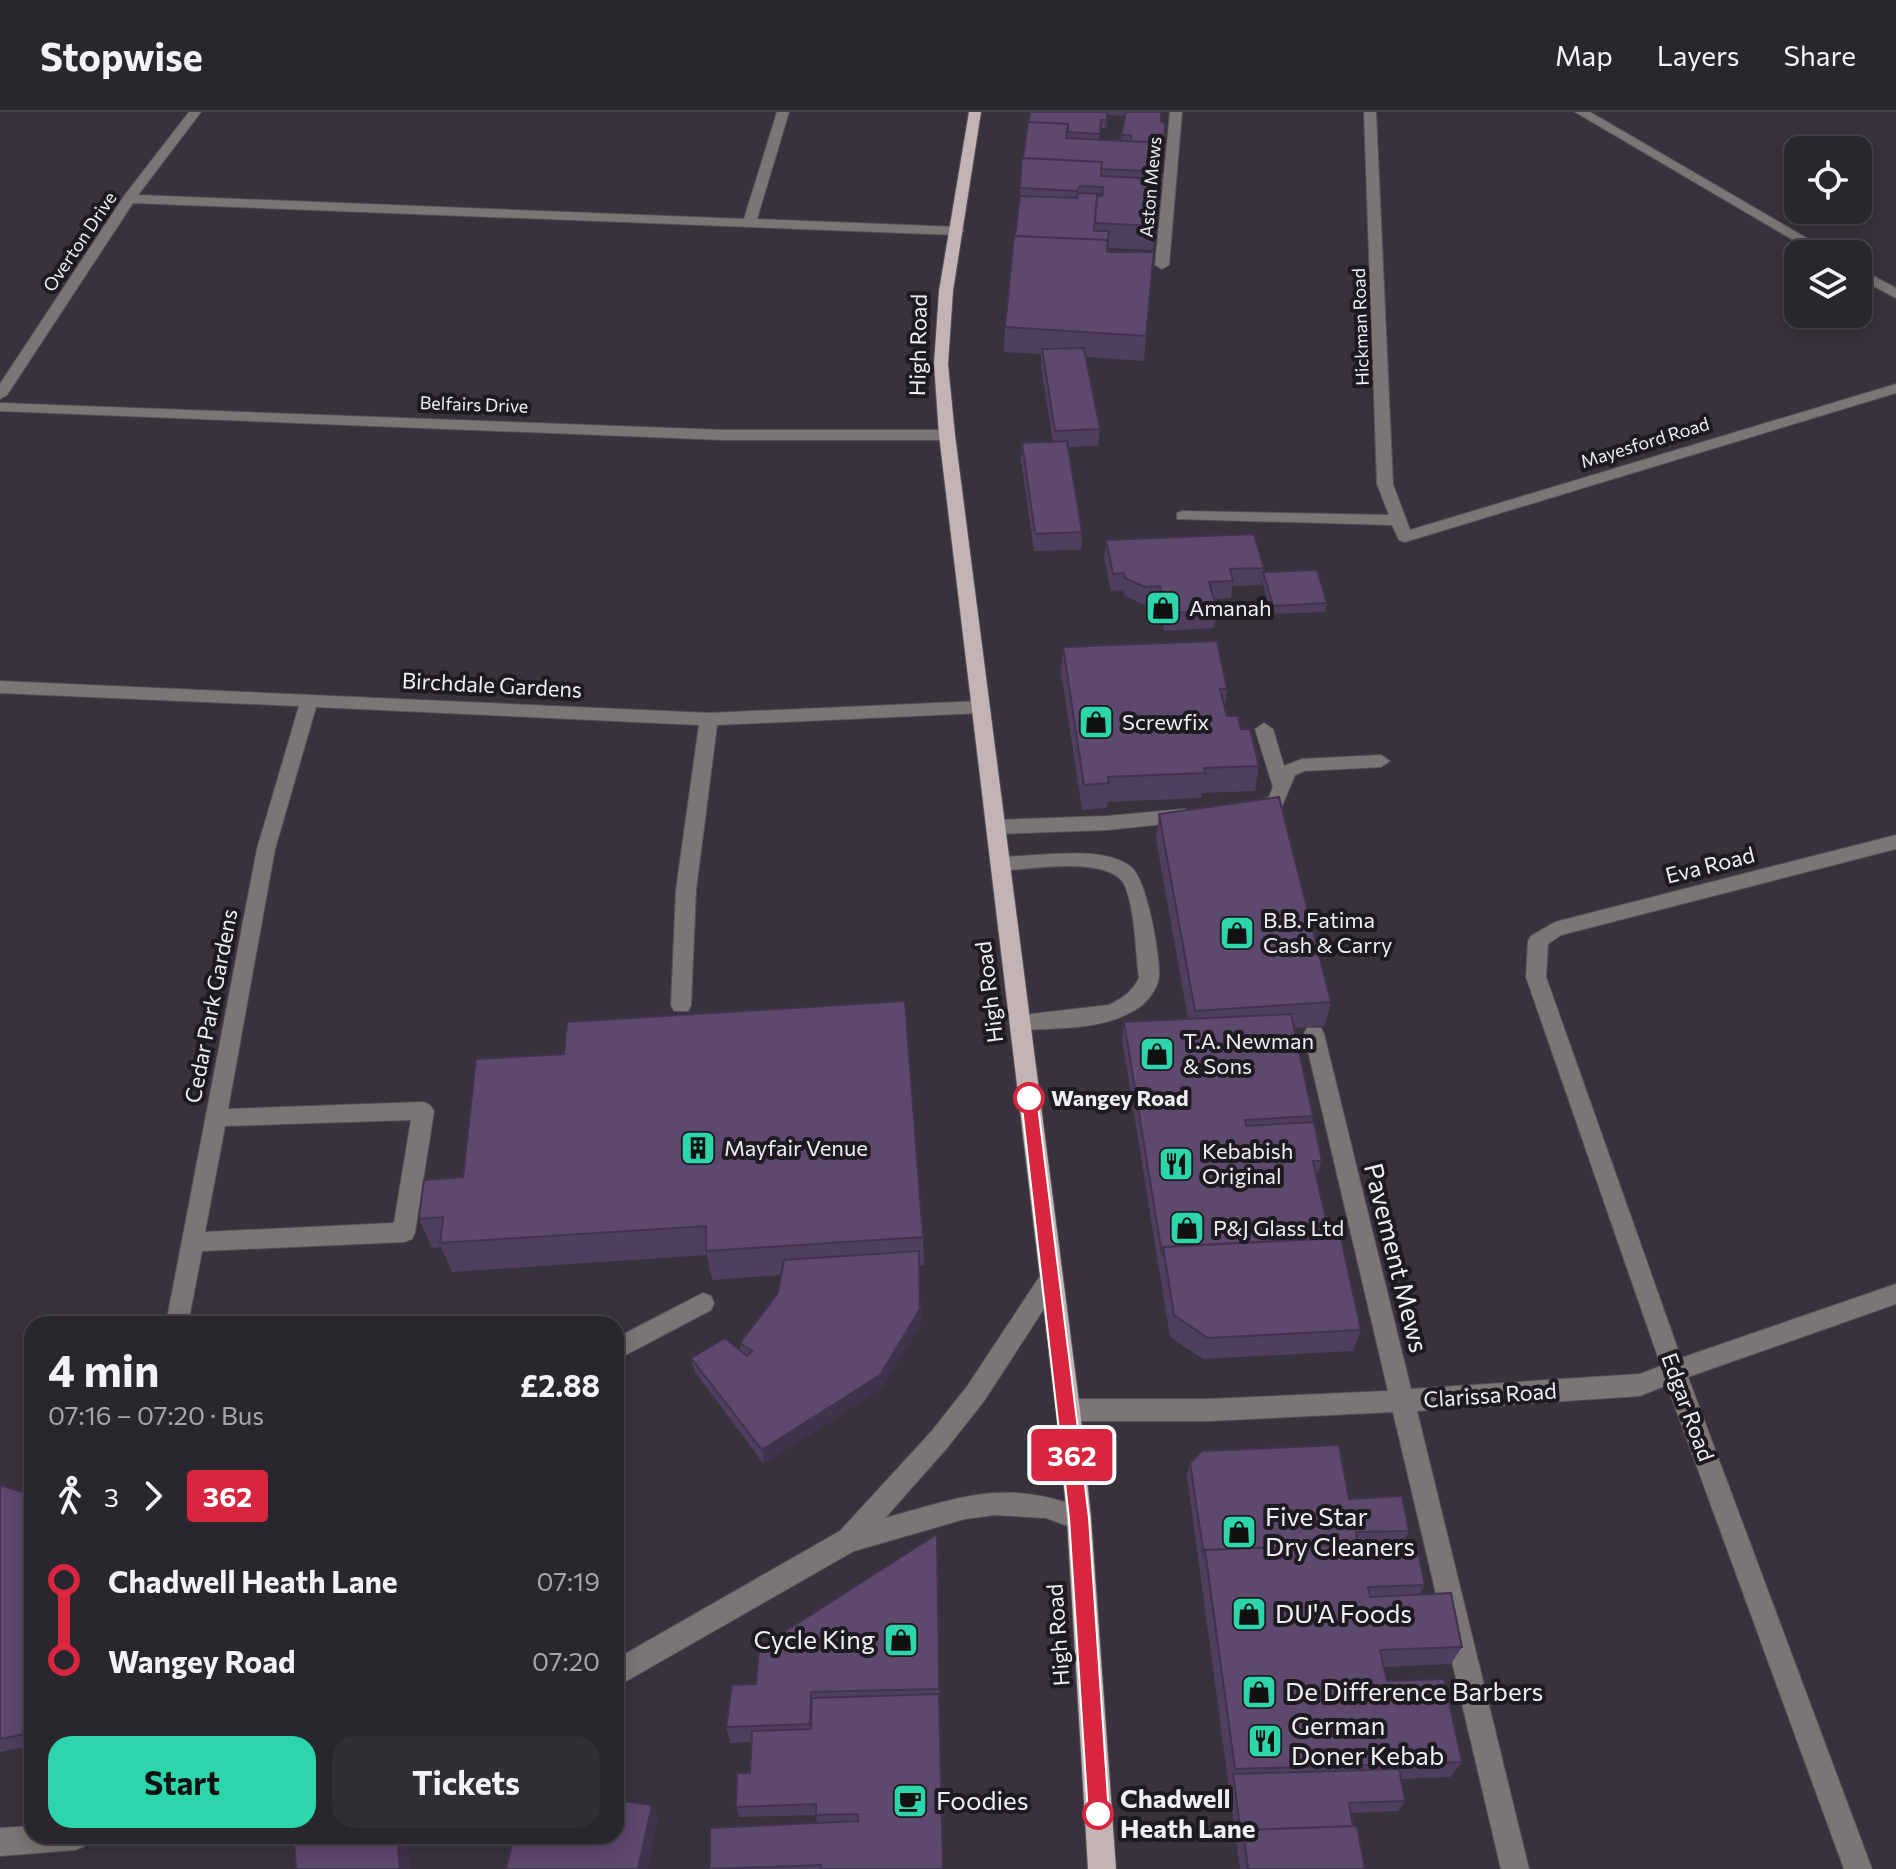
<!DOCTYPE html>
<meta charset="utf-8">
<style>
:root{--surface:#29262d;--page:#312e35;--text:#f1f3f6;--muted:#a5a5aa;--line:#454349;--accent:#2dd5ab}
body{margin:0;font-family:Commissioner,sans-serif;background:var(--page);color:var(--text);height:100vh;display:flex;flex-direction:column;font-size:30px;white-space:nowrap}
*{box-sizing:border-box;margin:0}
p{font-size:26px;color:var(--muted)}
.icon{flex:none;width:44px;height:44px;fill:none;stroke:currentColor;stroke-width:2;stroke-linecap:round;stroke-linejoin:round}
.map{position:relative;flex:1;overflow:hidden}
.sheet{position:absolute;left:24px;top:1204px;width:600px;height:528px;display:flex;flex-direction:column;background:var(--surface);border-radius:24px;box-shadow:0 4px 20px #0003,0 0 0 2px var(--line)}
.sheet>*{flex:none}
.badge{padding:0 16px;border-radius:6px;font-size:28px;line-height:52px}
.controls{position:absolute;left:1784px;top:24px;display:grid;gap:16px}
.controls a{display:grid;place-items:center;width:88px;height:88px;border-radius:16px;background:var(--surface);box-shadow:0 4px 20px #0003,0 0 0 2px var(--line);font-size:40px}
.map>.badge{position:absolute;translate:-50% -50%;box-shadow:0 0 0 4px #fff}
.legs{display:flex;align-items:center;gap:12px;height:88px;padding:0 24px;font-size:26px}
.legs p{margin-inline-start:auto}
.headline{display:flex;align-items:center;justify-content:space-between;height:136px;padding:0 24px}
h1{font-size:44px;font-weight:700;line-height:60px}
.primary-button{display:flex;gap:16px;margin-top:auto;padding:16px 24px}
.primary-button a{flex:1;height:92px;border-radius:24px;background:var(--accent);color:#111;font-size:32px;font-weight:700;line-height:92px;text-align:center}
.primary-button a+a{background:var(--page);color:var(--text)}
ul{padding:0 24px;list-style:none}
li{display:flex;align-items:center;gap:28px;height:80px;font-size:30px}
li i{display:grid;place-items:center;width:12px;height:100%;margin:0 10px;background:currentColor}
li i::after{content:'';width:20px;height:20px;margin:-10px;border:6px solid;border-radius:50%;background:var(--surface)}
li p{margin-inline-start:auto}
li:first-child i{background:linear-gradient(#0000 50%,currentColor 0)}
li:last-child i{background:linear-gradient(currentColor 50%,#0000 0)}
header{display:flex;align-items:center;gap:48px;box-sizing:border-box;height:112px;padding:0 40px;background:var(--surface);border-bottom:2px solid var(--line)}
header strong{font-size:38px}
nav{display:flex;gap:44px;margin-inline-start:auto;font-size:28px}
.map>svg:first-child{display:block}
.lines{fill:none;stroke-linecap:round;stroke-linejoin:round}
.minor-casing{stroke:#555059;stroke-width:2}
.major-casing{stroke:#555059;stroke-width:2}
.minor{fill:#7b7575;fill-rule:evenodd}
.major{fill:#c2b4b5;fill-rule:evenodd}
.wall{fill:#503e5f;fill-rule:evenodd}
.shaded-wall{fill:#41324d}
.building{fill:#5d486e;stroke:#41324d;stroke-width:2}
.line-1{fill:#d7263d;stroke:#fff;stroke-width:2}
.stop-1-dot{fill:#fff;stroke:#d7263d;stroke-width:4}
.labels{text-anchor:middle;stroke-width:8;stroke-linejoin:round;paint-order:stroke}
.far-street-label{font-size:18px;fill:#f1edf4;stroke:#1d1b1f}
.street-label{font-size:22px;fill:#f1edf4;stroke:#1d1b1f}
.poi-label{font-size:22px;fill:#f1edf4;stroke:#1d1b1f;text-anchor:start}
.stop-label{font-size:22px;font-weight:bold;fill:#f1edf4;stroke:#1d1b1f;text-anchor:start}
.near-street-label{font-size:26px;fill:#f1edf4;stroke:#1d1b1f}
.near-poi-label{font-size:26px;fill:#f1edf4;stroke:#1d1b1f;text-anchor:start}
.near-stop-label{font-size:26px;font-weight:bold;fill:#f1edf4;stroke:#1d1b1f;text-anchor:start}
</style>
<header>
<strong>Stopwise</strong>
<nav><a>Map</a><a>Layers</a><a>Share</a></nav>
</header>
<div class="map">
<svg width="1896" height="1757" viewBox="0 0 1896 1757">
<rect width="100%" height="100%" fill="#37323c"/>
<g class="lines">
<g class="minor-casing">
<path id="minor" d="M189 0H201L138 83 744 107 777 0H789L757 107 957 115 964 119 957 123 133 91 7 283 0 287V272L124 84Z
M1170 0H1182L1169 153 1162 157 1155 153Z
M1364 0H1376L1393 372 1410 418 1896 272V281L1405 430 1399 428 1392 413 1177 407V401L1183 399 1389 403 1377 372Z
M1575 0H1590L1834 142H1817Z
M1858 156 1896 176V186L1858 166Z
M0 291 724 318H947L955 323 947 328H724L0 299Z
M0 569 709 601 981 589 990 595 981 601 717 613 696 778 691 893 688 899H674L671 893 676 778 699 613 316 595 275 737 228 997 423 990 430 993 434 999 415 1120 412 1127 404 1130 202 1139 188 1212H166L257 737 299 594 0 581ZM411 1008 394 1111 205 1120 225 1014Z
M1264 611 1273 617 1284 654 1302 647 1381 643 1390 649 1381 655 1304 659 1295 663 1282 694 1256 704 1250 702 1247 697 1250 692 1269 685 1273 675 1255 617Z
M1185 697 1194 704 1192 709 1107 718 997 722 988 715 997 708 1107 704Z
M1896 723V737L1561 823 1548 832 1546 865 1681 1246 1896 1172V1192L1688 1265 1872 1757H1844L1667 1273 1640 1284 1417 1299 1529 1757H1501L1393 1300 1208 1309H1068L1060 1306 1056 1298 1060 1290 1068 1287H1208L1388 1279 1304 922 1307 916H1321L1324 922 1411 1277 1640 1262 1661 1254 1526 865 1528 829 1531 824 1555 810Z
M1052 742C1076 741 1109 739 1130 754 1147 766 1160 843 1159 864 1158 877 1146 892 1135 898 1102 918 1058 916 1021 918L1014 916 1011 910 1014 904 1109 893C1123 886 1132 880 1139 866 1135 837 1136 802 1125 774 1112 743 1029 757 1002 759L993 752 1002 745Z
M1052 1155 1060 1158 1063 1165 1060 1172 984 1289 947 1336 885 1406C964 1384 1007 1366 1088 1398L1091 1406 1088 1414 1079 1418 1046 1406 995 1403 965 1407 854 1439 616 1575V1547L840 1419 931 1320 968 1273 1044 1158Z
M703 1181 711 1184 714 1191 711 1198 616 1248V1226Z
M32 1714V1724H89L85 1734 75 1738 0 1744V1716Z"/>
</g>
<g class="major-casing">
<path id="major" d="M969 0H981L953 179 948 252 955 323 1080 1298 1091 1406 1116 1757H1088L1067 1406 1056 1298 939 323 934 252 939 179Z"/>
</g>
<use href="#minor" class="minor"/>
<use href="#major" class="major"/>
</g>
<path class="wall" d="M1030 0H1161L1163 60 1161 76H1159L1153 138 1107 136V140H1154L1144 249 1086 245 1100 317 1098 334 1068 335 1082 420 1081 438 1034 439 1021 348 1022 331 1053 330 1041 254V242L1004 240 1005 215 1020 84 1022 46ZM1107 3 1125 4 1120 29 1099 28 1100 16H1106Z
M1106 428 1264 456 1261 473 1232 474 1231 486 1214 487 1217 499 1214 516 1164 519 1158 492H1143L1124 483 1123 478 1111 479 1104 446Z
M1263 460 1327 491 1325 500 1271 502 1262 469Z
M1063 535 1227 577 1225 595 1227 604 1241 617 1259 654 1255 679 1202 681 1201 686 1107 690V696L1082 698 1061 560Z
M1159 702 1331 890 1325 914 1294 916 1313 1004 1311 1010 1322 1049 1316 1065 1330 1126 1361 1218 1353 1239 1203 1247 1170 1225 1122 927 1124 910 1188 907 1156 727Z
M424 1068 923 1125 924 1153H919L921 1212 881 1277 764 1352 695 1260 691 1246 741 1239 740 1231 778 1181 781 1163 712 1168 707 1143 452 1160 441 1135 432 1136 419 1107Z
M1190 1351 1349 1387 1409 1419 1403 1431 1425 1473 1420 1482 1462 1535 1451 1552 1384 1555 1387 1569 1462 1650 1450 1665 1401 1667 1405 1689 1398 1699 1351 1701 1365 1757H1240L1187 1364Z
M0 1373 32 1383V1634L0 1640Z
M937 1422 943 1757H710L817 1711 816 1703 739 1705 736 1695 750 1661 752 1630 730 1631 726 1615 756 1572Z"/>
<path class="shaded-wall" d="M920 1197 921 1212 881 1277 764 1352 762 1338Z
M32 1485V1526L24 1518Z
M32 1605V1626L27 1622Z
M652 1693 658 1708 648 1757H638Z
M397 1724H407L411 1757H400Z"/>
<path class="building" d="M1030 0H1107V8H1101L1100 22 1068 20V12L1029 10Z
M1126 0H1161V10L1165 11 1164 31 1131 29V23H1121Z
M1028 10 1068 12 1066 26 1164 31 1163 60 1101 57 1102 50 1023 46Z
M1022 46 1102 50 1101 64 1160 67 1155 114 1095 111 1097 84H1102L1103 75 1079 74 1077 79 1020 76Z
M1078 81 1103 82 1102 84H1097L1094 119H1109L1107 136 1108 128 1015 124 1020 84 1077 86Z
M1014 124 1108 128 1107 140H1154L1146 224 1005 215Z
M1084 236 1100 317 1055 319 1042 237Z
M1067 329 1082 420 1035 422 1022 331Z
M1254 422 1264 456 1230 457 1233 469 1209 470 1217 499 1166 501 1160 474 1145 475 1125 466 1124 461 1113 462 1106 428Z
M1317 458 1327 491 1273 494 1263 460Z
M1217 529 1227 577H1220L1227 604H1238L1241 617H1250L1259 654 1204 656 1205 661 1108 665 1109 671 1084 673 1063 535Z
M1279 685 1331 890 1195 899 1159 702Z
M905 889 923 1125 706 1139V1114L440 1131 443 1105 419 1107 424 1068 463 1065 476 947 564 942 567 910Z
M1291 902 1313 1004 1245 1008 1246 1014 1314 1010 1322 1049H1313L1330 1126 1163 1135 1162 1142 1124 910Z
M1341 1126 1361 1218 1208 1226 1174 1203 1163 1135Z
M919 1139 920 1197 880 1263 762 1338 691 1246 725 1226 747 1244 752 1239 740 1231 778 1181 784 1148Z
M1339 1333 1349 1387 1402 1384 1409 1419 1356 1420 1358 1432 1205 1438 1204 1444 1190 1351 1202 1339Z
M0 1373 32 1383V1485L24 1518H32V1605L27 1622 0 1627Z
M937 1422 939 1577 811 1580 810 1612 726 1615 732 1573 756 1572 759 1536Z
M1416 1430 1425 1473 1368 1475 1370 1485 1451 1481 1462 1535 1380 1538 1387 1569 1444 1567 1462 1650 1235 1657 1205 1438Z
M939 1582 943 1757H821V1753L710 1757V1716L858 1709V1702L816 1703V1692L736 1695 737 1661H750L752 1619 811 1617 812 1586Z
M1399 1657 1405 1689 1349 1691 1353 1714 1243 1718 1241 1723 1233 1662Z
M616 1688 652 1693 638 1757H506L514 1724H616Z
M1357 1714 1365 1757H1248L1243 1718Z
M313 1724H397L400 1757H296L294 1730Z"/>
<path class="line-1" d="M1029 979 1037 986 1089 1406 1109 1702 1106 1709 1098 1712 1091 1709 1088 1702 1069 1406 1021 986Z"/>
<defs>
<g id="shop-square" transform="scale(1.8)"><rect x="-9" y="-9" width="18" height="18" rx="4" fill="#2dd5ab" stroke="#1d1b1f"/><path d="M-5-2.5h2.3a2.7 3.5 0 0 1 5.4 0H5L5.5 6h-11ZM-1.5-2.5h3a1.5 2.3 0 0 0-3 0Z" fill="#111"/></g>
<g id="building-square" transform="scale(1.8)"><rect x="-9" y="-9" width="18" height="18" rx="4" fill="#2dd5ab" stroke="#1d1b1f"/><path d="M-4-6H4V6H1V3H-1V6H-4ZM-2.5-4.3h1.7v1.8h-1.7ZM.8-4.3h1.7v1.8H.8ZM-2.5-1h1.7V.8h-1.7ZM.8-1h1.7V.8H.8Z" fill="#111"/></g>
<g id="restaurant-square" transform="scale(1.8)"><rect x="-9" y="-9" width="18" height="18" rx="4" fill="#2dd5ab" stroke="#1d1b1f"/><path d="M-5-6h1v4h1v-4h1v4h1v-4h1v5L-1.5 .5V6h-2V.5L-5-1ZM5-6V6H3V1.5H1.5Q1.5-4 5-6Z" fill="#111"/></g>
<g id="cafe-square" transform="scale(1.8)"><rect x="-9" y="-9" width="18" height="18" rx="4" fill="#2dd5ab" stroke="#1d1b1f"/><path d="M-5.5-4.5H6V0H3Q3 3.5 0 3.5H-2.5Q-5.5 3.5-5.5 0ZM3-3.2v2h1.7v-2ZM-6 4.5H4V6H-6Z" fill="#111"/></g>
</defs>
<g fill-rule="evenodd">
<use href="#shop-square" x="1163" y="496"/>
<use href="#shop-square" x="1096" y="610"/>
<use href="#shop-square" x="1237" y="821"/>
<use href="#shop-square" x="1157" y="942"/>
<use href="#building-square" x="698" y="1036"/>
<use href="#restaurant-square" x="1176" y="1052"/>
<use href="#shop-square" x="1187" y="1116"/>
<use href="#shop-square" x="1239" y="1420"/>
<use href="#shop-square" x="1249" y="1502"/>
<use href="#shop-square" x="901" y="1528"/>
<use href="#shop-square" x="1259" y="1580"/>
<use href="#restaurant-square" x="1265" y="1629"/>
<use href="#cafe-square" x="910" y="1689"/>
</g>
<g class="stop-1-dot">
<circle cx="1029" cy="986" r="14"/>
<circle cx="1098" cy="1702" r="14"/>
</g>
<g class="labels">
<g class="far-street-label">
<text transform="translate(1151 75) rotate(-85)" y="6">Aston Mews</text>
<text transform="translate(80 130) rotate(-56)" y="6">Overton Drive</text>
<text transform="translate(1361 215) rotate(-92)" y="6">Hickman Road</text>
<text transform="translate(474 293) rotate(2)" y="6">Belfairs Drive</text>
<text transform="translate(1645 331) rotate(-17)" y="6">Mayesford Road</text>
</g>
<g class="street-label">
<text transform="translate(918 233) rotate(-89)" y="8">High Road</text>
<text transform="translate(492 573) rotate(3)" y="8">Birchdale Gardens</text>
<text transform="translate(1710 753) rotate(-14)" y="8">Eva Road</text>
<text transform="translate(989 880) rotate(-97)" y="8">High Road</text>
<text transform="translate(211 894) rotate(-79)" y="8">Cedar Park Gardens</text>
<text transform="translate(1490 1283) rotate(-4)" y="8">Clarissa Road</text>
<text transform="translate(1688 1295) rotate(70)" y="8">Edgar Road</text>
<text transform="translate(1058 1523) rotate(-94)" y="8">High Road</text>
</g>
<g class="poi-label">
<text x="1189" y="504">Amanah</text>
<text x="1122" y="618">Screwfix</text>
<text x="1263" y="816">B.B. Fatima<tspan x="1263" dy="25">Cash &amp; Carry</tspan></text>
<text x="1183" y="937">T.A. Newman<tspan x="1183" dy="25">&amp; Sons</tspan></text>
<text x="724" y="1044">Mayfair Venue</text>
<text x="1202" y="1047">Kebabish<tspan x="1202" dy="25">Original</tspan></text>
<text x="1213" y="1124">P&amp;J Glass Ltd</text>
</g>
<g class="stop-label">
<text x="1051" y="994">Wangey Road</text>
</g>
<g class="near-street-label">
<text transform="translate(1396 1146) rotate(76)" y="9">Pavement Mews</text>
</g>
<g class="near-poi-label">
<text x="1265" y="1414">Five Star<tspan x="1265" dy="30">Dry Cleaners</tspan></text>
<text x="1275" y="1511">DU'A Foods</text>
<text x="875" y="1537" text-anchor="end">Cycle King</text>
<text x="1285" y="1589">De Difference Barbers</text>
<text x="1291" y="1623">German<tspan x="1291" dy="30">Doner Kebab</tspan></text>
<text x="936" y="1698">Foodies</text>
</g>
<g class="near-stop-label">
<text x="1120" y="1696">Chadwell<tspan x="1120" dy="30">Heath Lane</tspan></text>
</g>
</g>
</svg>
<div class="controls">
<a><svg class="icon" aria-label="locate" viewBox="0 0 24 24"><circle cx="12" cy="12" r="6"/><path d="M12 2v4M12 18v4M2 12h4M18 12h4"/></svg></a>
<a><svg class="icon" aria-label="layers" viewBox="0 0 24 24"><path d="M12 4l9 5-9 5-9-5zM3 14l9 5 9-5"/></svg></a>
</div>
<b class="badge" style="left:1072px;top:1343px;background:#d7263d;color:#fff">362</b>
<section class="sheet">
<div class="headline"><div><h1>4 min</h1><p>07:16 – 07:20 · Bus</p></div><b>£2.88</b></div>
<div class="legs"><svg class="icon" aria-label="walk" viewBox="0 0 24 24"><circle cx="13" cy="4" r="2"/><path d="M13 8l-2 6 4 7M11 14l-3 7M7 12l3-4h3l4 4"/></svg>3<svg class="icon" aria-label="forward" viewBox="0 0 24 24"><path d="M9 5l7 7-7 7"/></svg><b class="badge" style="background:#d7263d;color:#fff">362</b></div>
<ul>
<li><i style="color:#d7263d"></i><b>Chadwell Heath Lane</b><p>07:19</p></li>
<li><i style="color:#d7263d"></i><b>Wangey Road</b><p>07:20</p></li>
</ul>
<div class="primary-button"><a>Start</a><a>Tickets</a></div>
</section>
</div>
